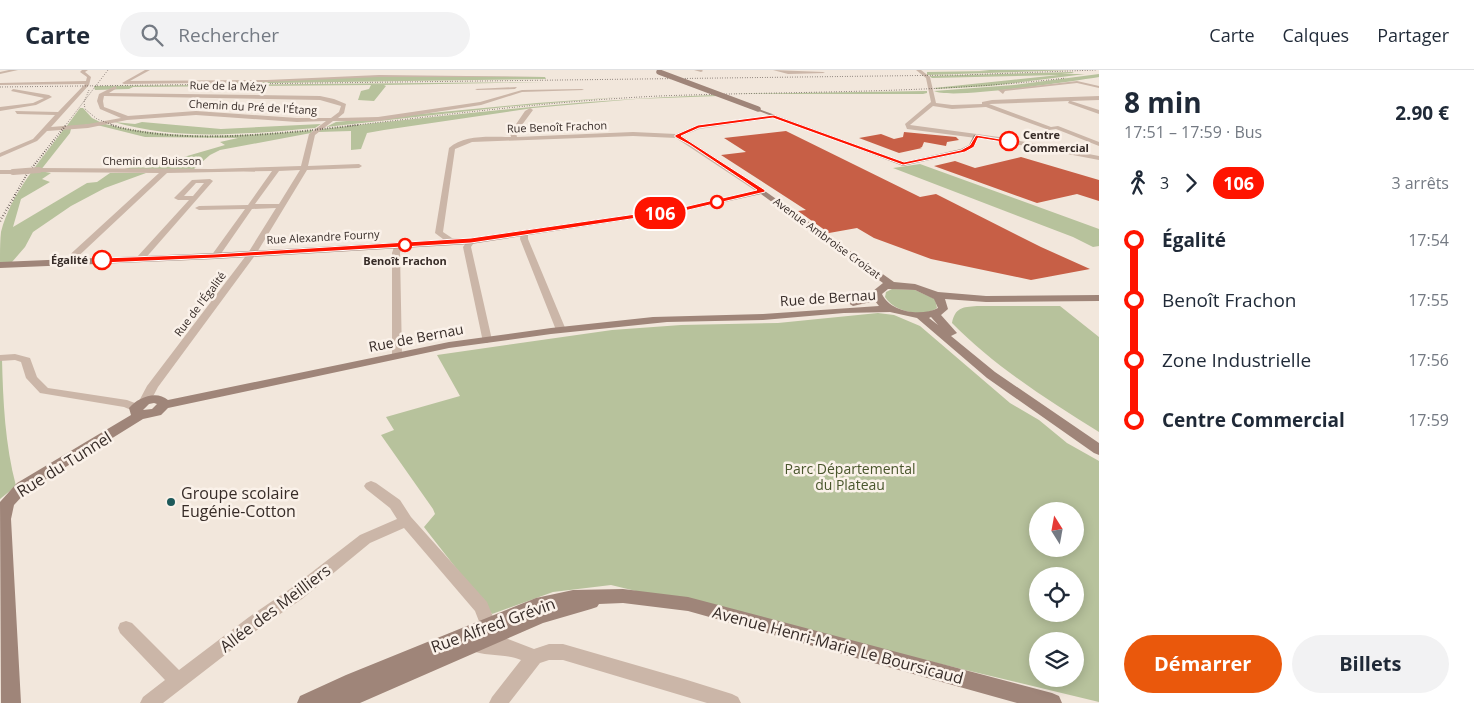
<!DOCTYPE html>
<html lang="fr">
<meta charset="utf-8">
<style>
:root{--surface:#fff;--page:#f2f2f3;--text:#1f2937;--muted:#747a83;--line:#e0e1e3;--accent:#ea580c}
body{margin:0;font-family:"Open Sans",sans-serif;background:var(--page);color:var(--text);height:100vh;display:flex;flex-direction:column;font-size:19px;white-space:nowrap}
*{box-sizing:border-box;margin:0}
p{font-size:16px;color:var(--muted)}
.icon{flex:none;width:28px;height:28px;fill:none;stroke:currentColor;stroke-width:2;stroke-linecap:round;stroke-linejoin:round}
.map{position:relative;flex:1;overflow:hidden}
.side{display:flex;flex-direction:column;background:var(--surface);width:375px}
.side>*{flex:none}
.badge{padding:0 10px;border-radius:16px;font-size:18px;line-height:32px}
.needle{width:32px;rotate:349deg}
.buttons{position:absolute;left:1029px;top:432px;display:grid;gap:10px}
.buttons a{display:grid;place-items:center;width:55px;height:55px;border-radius:50%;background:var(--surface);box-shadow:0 2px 12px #0003;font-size:25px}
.map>.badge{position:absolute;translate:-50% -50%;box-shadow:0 0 0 2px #fff}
.legs{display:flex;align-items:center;gap:8px;height:55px;padding:0 25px;font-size:16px}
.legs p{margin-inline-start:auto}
.summary{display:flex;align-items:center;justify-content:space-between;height:85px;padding:0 25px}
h1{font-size:28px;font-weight:700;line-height:38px}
.button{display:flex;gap:10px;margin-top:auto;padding:10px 25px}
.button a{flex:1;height:58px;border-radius:30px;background:var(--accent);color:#fff;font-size:20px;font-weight:700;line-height:58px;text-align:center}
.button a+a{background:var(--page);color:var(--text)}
ul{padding:0 25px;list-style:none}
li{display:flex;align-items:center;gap:18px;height:60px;font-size:19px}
li i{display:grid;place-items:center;width:8px;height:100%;margin:0 6px;background:currentColor}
li i::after{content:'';width:12px;height:12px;margin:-6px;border:4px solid;border-radius:50%;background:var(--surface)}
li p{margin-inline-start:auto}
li:first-child i{background:linear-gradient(#0000 50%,currentColor 0)}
li:last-child i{background:linear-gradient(currentColor 50%,#0000 0)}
header{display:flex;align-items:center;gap:30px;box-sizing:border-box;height:70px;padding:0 25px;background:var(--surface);border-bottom:1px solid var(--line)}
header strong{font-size:24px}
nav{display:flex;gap:28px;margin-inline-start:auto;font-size:18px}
.search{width:350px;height:45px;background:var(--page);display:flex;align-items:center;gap:12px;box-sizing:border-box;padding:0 18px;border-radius:28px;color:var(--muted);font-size:19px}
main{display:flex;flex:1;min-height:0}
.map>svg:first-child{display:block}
.green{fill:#b7c29c;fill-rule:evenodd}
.building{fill:#c75f46}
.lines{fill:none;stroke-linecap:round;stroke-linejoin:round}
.street{fill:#cbb6a8;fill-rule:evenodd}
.secondary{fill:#9f8579;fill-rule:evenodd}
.rail-far2{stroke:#372c28;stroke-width:1;stroke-dasharray:0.5 2;stroke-linecap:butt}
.rail-far1{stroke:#372c28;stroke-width:2;stroke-dasharray:0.5 2;stroke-linecap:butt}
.rail{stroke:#372c28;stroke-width:2.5;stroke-dasharray:0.5 2.5;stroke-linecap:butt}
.street-bridge{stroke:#cbb6a8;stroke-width:6}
.secondary-bridge{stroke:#9f8579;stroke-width:5.5}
.line-1{fill:#ff1400;stroke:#fff}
.stop-1-dot{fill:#fff;stroke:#ff1400;stroke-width:2.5}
.poi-dot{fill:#1d595a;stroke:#faf1e9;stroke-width:2}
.labels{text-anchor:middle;stroke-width:5;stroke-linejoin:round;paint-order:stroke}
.far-street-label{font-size:11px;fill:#372c28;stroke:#faf1e9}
.far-stop-label{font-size:11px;font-weight:bold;fill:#372c28;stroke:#faf1e9;text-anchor:start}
.street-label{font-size:14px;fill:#372c28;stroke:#faf1e9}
.park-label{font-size:14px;fill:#49562c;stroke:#faf1e9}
.near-street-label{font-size:16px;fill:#372c28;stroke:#faf1e9}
.near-poi-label{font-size:16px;fill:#372c28;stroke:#faf1e9;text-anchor:start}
</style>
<header>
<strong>Carte</strong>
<div class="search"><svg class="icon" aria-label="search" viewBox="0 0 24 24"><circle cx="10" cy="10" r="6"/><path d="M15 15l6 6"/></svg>Rechercher</div>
<nav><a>Carte</a><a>Calques</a><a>Partager</a></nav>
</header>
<main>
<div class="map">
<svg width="1099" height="633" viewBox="0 0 1099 633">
<rect width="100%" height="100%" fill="#f2e7dc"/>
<path class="green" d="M980 0H1073L927 5V2L990 1Z
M1072 2 1074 3 1061 4H1085L989 16 937 19 934 18 1059 5 932 8 929 6Z
M1099 4V7C1073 11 951 30 934 21L1014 15Z
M378 6 545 7 546 9 194 14Z
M545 12 384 15 386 16 374 31 358 30 361 21 369 19 371 15 133 17 129 19 95 20 94 16Z
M927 21V23L923 24H729Z
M715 25 718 26 636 29 533 38 384 60 367 63 361 79 351 80V61L318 62 322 59C453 45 583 29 715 25Z
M621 27 505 37 326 57 336 52 537 33Z
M80 38H83L92 48 102 53 66 57Z
M114 52 135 54 142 52 221 59 321 54 315 58C249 64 179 71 114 52Z
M105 54C174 71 243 66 313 60L311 63 220 80 210 85 194 99H124L137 96 146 98 225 75 220 72 238 68 145 67 97 55Z
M64 59H71L70 63 40 101 51 103 42 109 50 112 21 129 13 157 87 113 97 112 110 103H146L105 118 71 136 33 162 25 177 12 192 0 193C0 183 0 171 1 162 11 123 41 90 64 59Z
M920 94 1099 159V176L1093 177 1073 167 893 98Z
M892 219 915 220 935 229 937 238C923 248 894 242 885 227L886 222Z
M977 236H1060L1099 267V362C1048 330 994 296 952 253 955 238 962 237 977 236Z
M878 243 894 245 920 256 1010 333 1039 350 1067 373 1099 391V632L611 515 553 522 492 544 427 461 424 457 435 444 433 439 381 365 394 360 386 347 460 326 437 285 612 260 681 255 778 253ZM1038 441H1075V479H1038ZM1038 506H1075V544H1038ZM1038 571H1075V609H1038Z
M2 289C3 331 5 375 16 416L0 429V290Z"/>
<path class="building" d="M786 61 920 127 936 124 1041 177 1090 199 1031 210 931 189 874 168 857 158 829 163 798 141 806 140 721 85 746 82 724 68Z
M904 62 956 67 959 70 947 72 946 76 924 72 922 77 920 78H922L899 83 859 68 881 64 894 69 903 67Z
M1021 87 1099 110V131L1077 124 1037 133 934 96 955 91 975 98Z"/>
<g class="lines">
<path class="street" d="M9 0H18L0 4V2Z
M82 0H88L85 2 91 7 89 15 51 57 88 54 121 48 100 39 97 31 99 24 115 16 117 18 109 23 320 26 334 29 346 34 344 43 338 48 378 47 480 32 522 20 582 19 584 20 522 22 481 35 378 51H333L315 65 308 96 359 94 362 96 359 98 307 100 256 184 158 317 149 334 145 335 139 331 147 316 248 183 276 138 252 139 218 188 215 189 211 186 245 139 199 140 195 138 199 136 248 135 272 101 167 103 70 194H64V190L159 103 39 102 36 100 39 98 212 99 301 96 309 64 326 51 297 52 196 45 127 50 88 58 47 61 37 71 0 87V83L33 69 55 45 17 44 15 41 58 42 85 14 0 15V13L86 11 87 7 80 2ZM104 26 320 30 341 36 339 42 331 48H297L196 41 128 46 104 37 103 31ZM300 100 279 134H255L279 101Z
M145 0H150L130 11 267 10 379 5 545 7H379L267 12 124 14 122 13Z
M694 0H702L703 1 701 2Z
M773 0 823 2 825 3 788 4Z
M916 0H921L930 7 936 33 952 35 982 34V32L992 30 1099 26V30L1071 31 1099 40V44L1068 33 1069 31 989 34 1051 57 1058 56 1099 72V76L1056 59 1049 60 986 37 952 39 933 36 910 55 999 67 1099 86V90L999 71 907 59 905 54 931 32 926 8Z
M1077 11 1099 16V18L1077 13 1005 21 1003 24 998 20Z
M517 17 515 19 477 20 475 19Z
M13 19 49 25 52 27 36 35 0 41V37L33 33 44 28 11 21Z
M530 38 533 40 516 63 517 67 633 62 676 64 698 55 776 45 774 48 699 59 682 66 766 121 759 123 676 68 633 66 472 72 455 79 443 162 452 168 463 169 467 171 471 169 475 171 471 177 492 270 487 273 483 272 463 177 466 173 447 172 435 163 449 78C464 64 491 67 511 67L510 63 525 41Z
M0 100H13L16 102 13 104H0Z
M192 110 210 109 213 111 143 191H137V187L189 130H178L174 128ZM196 113H204L193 126H184Z
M521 161 528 163V169L566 260 565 262H557L556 260 520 169Z
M395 174H398L402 176 400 183 402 286 397 289 392 286V183Z
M15 284 30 288 37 307 48 318 127 330 140 335 142 338 136 342 124 337 40 323 26 308 21 292 15 290 0 291V285Z
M371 411 376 413 400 430 411 447 487 532 496 554 494 559 488 561 482 559 475 541 404 458 370 473 302 529 261 557 163 633H140L143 627 165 610 120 563 118 558 120 553 126 551 132 553 179 600 249 547 290 519 360 465 397 449 390 438 366 419 364 416 366 413Z
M475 568 508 569 534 579 549 574H563L684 609 732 624 738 627 741 633H707L563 590H549L540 593 509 633H489L492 627 521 590C503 583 487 587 469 580L467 575 469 570Z"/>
<path class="secondary" d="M756 38 904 92 961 79 969 75 974 65 979 66 974 77 965 82 903 96 756 40Z
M762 119 894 212 915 214 938 222 986 226 1099 225V231L986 232 945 229 948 239 941 245 957 263 951 266 995 302 1099 373V385L1094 383 987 308 917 248 890 242 844 243 763 250 667 252 551 264 449 278 168 338 161 345 143 349 27 421 14 435 11 449 21 633H1L0 432 17 413 131 345 129 338C138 327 157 320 168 330L449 272 551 258 653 247 763 244 879 236 875 231 853 236 848 233 849 231 873 225V221L883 213 761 124 684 141 471 174 215 189 0 198V192L215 183 471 168 684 137ZM888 219 915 220 934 229 938 238C921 247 890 242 882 224ZM931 247 938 255 929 248ZM154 333 157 334 152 339 143 340 149 334Z
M623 519 688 527 1052 623 1059 626 1062 633H1017L688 541 623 533 599 534 597 537 591 539 543 553 360 633H297L300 626 346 605 536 528 573 520Z"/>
<path class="rail-far2" d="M0 17 961 5 1096 0
M89 20 84 32 85 39 97 49 116 56
M65 56 108 0
M348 56C451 44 555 31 659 26 795 21 931 24 1066 8"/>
<path class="rail-far1" d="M111 55C184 76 284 63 358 55
M15 125 27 104 66 55"/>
<path class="rail" d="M0 151 16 124"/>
<path class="street-bridge" d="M13 102 39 100"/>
<path class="secondary-bridge" d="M659 2 758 39"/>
</g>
<path class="line-1" d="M774 45 904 92 961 80 970 75 976 65 1012 71 1009 73 978 68 974 77 965 82 903 95 773 48 699 58 681 66 765 120V122L684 141 471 173 215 188 102 193 98 190 102 188 215 184 471 168 684 137 757 120 690 75 675 67V65L698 55Z"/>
<g class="stop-1-dot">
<circle cx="1009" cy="71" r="9"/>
<circle cx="717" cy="132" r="6"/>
<circle cx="405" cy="175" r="6"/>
<circle cx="102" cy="190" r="9"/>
</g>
<circle class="poi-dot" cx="171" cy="432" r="5"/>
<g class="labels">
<g class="far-street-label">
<text transform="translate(228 16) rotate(1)" y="4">Rue de la Mézy</text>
<text transform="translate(253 37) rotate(3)" y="4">Chemin du Pré de l'Étang</text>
<text transform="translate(557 57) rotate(-2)" y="4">Rue Benoît Frachon</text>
<text x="152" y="95">Chemin du Buisson</text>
<text transform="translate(323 167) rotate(-3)" y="4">Rue Alexandre Fourny</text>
<text transform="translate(827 168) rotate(36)" y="4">Avenue Ambroise Croizat</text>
<text transform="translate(200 234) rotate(-53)" y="4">Rue de l'Égalité</text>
</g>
<g class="far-stop-label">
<text x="1023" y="69">Centre<tspan x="1023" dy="13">Commercial</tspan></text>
<text x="88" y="194" text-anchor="end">Égalité</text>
<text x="405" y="195" text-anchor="middle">Benoît Frachon</text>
</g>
<g class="street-label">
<text transform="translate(828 228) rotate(-4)" y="5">Rue de Bernau</text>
<text transform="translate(416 268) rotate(-11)" y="5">Rue de Bernau</text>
</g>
<g class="park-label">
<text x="850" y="404">Parc Départemental<tspan x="850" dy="16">du Plateau</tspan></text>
</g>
<g class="near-street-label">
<text transform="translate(64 394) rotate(-32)" y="6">Rue du Tunnel</text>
<text transform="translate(275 538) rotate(-37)" y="6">Allée des Meilliers</text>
<text transform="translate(493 555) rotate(-20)" y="6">Rue Alfred Grévin</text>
<text transform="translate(838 575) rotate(15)" y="6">Avenue Henri-Marie Le Boursicaud</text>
</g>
<g class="near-poi-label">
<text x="181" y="429">Groupe scolaire<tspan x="181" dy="18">Eugénie-Cotton</tspan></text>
</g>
</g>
</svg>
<div class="buttons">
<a><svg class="needle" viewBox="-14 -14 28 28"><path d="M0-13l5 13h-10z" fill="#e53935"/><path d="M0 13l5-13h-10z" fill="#747a83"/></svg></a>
<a><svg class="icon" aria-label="locate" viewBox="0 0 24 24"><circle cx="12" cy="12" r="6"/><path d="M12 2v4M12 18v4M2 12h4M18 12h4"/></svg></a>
<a><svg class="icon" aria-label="layers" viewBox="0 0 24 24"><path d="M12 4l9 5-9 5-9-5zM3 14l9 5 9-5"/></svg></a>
</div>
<b class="badge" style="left:660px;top:143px;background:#ff1400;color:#fff">106</b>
</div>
<section class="side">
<div class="summary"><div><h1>8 min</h1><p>17:51 – 17:59 · Bus</p></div><b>2.90 €</b></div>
<div class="legs"><svg class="icon" aria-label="walk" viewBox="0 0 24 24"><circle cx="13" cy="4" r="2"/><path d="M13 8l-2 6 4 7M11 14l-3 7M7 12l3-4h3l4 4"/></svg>3<svg class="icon" aria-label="forward" viewBox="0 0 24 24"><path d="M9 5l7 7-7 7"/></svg><b class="badge" style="background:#ff1400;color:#fff">106</b><p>3 arrêts</p></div>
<ul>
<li><i style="color:#ff1400"></i><b>Égalité</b><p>17:54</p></li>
<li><i style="color:#ff1400"></i><span>Benoît Frachon</span><p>17:55</p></li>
<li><i style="color:#ff1400"></i><span>Zone Industrielle</span><p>17:56</p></li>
<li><i style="color:#ff1400"></i><b>Centre Commercial</b><p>17:59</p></li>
</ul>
<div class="button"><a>Démarrer</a><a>Billets</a></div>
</section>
</main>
